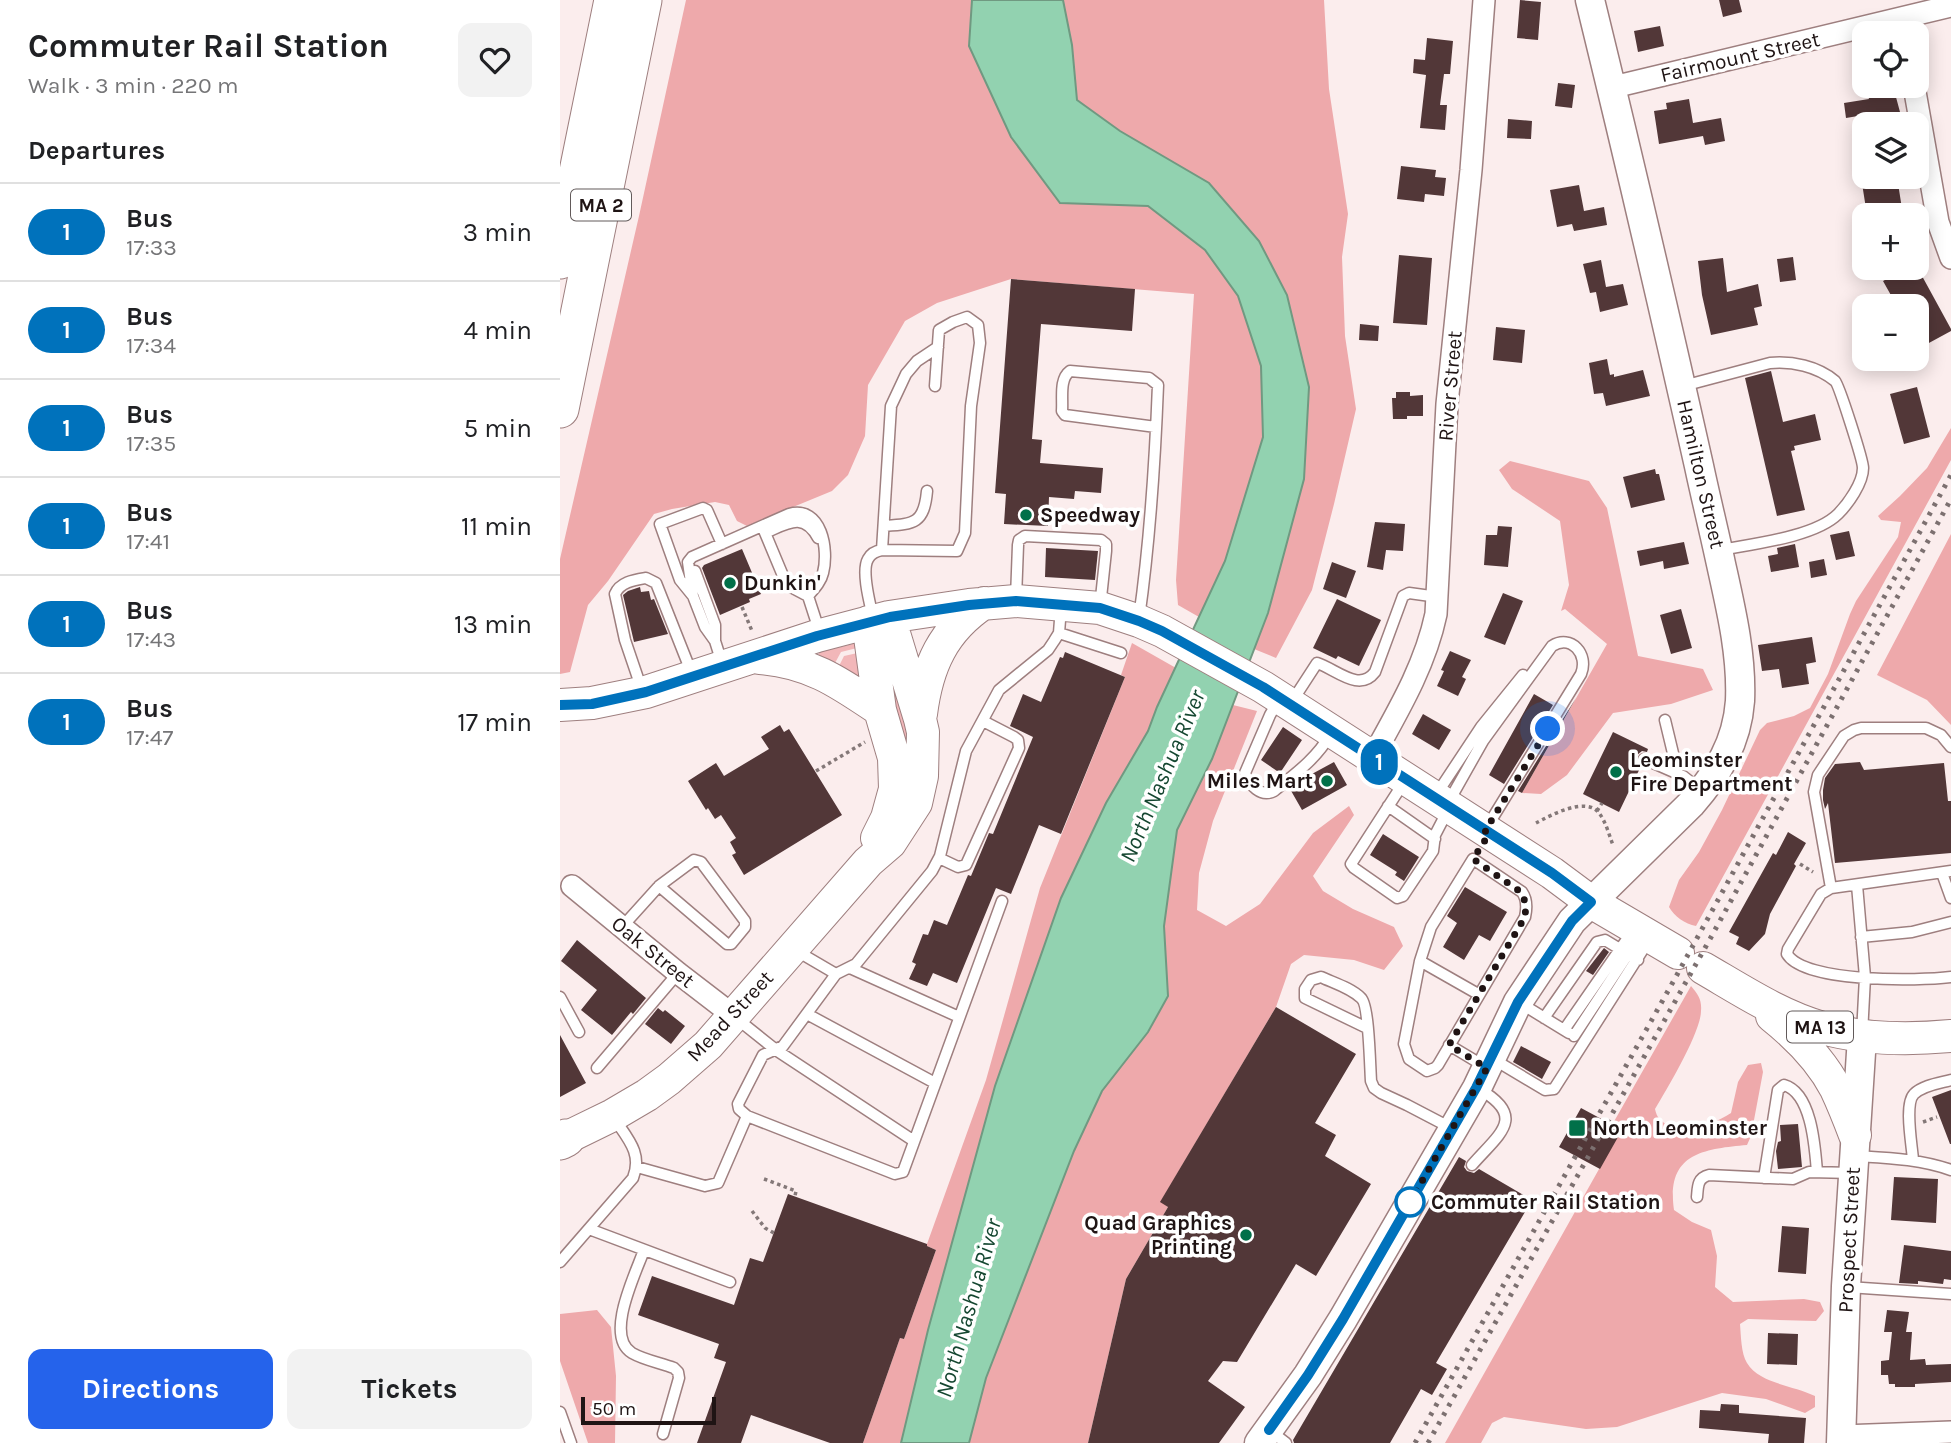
<!DOCTYPE html>
<meta charset="utf-8">
<style>
:root{--surface:#fff;--page:#f2f2f2;--text:#202124;--muted:#757577;--line:#e0e0e0;--accent:#2563eb}
body{margin:0;font-family:Karla,sans-serif;background:var(--page);color:var(--text);height:100vh;display:flex;flex-direction:column;font-size:26px;white-space:nowrap}
*{box-sizing:border-box;margin:0}
p{font-size:23px;color:var(--muted)}
.icon{flex:none;width:38px;height:38px;fill:none;stroke:currentColor;stroke-width:2;stroke-linecap:round;stroke-linejoin:round}
.map{position:relative;flex:1;overflow:hidden}
.details{display:flex;flex-direction:column;background:var(--surface);width:560px}
.details>*{flex:none}
.badge{padding:0 14px;border-radius:23px;font-size:24px;line-height:46px}
.buttons{position:absolute;left:1292px;top:21px;display:grid;gap:14px}
.buttons a{display:grid;place-items:center;width:77px;height:77px;border-radius:14px;background:var(--surface);box-shadow:0 4px 18px #0003;font-size:35px}
.scale{position:absolute;left:21px;bottom:18px;width:135px;box-sizing:border-box;padding-left:7px;border:4px solid #1f1414;border-top:0;font-size:19px;line-height:24px;white-space:nowrap;color:#1f1414;-webkit-text-stroke:5px #fff;paint-order:stroke}
.you{position:absolute;width:35px;height:35px;margin:-18px;border:5px solid #fff;border-radius:50%;background:#1a73e8;box-shadow:0 0 0 10px #1a73e833}
.map>.badge{position:absolute;translate:-50% -50%;box-shadow:0 0 0 4px #fff}
h2{padding:0 28px;font-size:26px;line-height:63px}
.round{display:grid;place-items:center;flex:none;width:74px;height:74px;border-radius:14px;background:var(--page)}
.head{display:flex;align-items:center;justify-content:space-between;height:119px;padding:0 28px}
h1{font-size:33px;font-weight:700;line-height:52px}
.cta{display:flex;gap:14px;margin-top:auto;padding:14px 28px}
.cta a{flex:1;height:80px;border-radius:14px;background:var(--accent);color:#fff;font-size:28px;font-weight:700;line-height:80px;text-align:center}
.cta a+a{background:var(--page);color:var(--text)}
ul{padding:0;list-style:none}
li{display:flex;align-items:center;gap:21px;height:98px;padding:0 28px;border-top:2px solid var(--line)}
li div{flex:1}
li b{display:block;font-size:26px}
li em{font-style:normal}
li .badge{min-width:77px;font-weight:700;text-align:center}
main{display:flex;flex:1;min-height:0}
.map>svg:first-child{display:block}
.green{fill:#f2b7b9}
.forest{fill:#eea9ab}
.water{fill:#92d2b0;stroke:#709981;stroke-width:2}
.building{fill:#523738}
.lines{fill:none;stroke-linecap:round;stroke-linejoin:round}
.service-casing{stroke:#9e7f7f;stroke-width:13}
.minor-casing{stroke:#9e7f7f;stroke-width:24}
.secondary-casing{stroke:#9e7f7f;stroke-width:31}
.primary-casing{stroke:#9e7f7f;stroke-width:34}
.motorway-casing{stroke:#9e7f7f;stroke-width:39}
.path{stroke:#847878;stroke-width:3.5;stroke-dasharray:3.5 3.5;stroke-linecap:butt}
.service{stroke:#fff;stroke-width:10}
.minor{stroke:#fff;stroke-width:21}
.secondary{stroke:#fff;stroke-width:28}
.primary{stroke:#fff;stroke-width:32}
.motorway{stroke:#fff;stroke-width:37}
.rail{stroke:#7c7070;stroke-width:5;stroke-dasharray:3.5 7;stroke-linecap:butt}
.line-casing{stroke:#fff;stroke-width:16}
.line{stroke:#0072bc;stroke-width:10}
.walk{stroke:#1f1414;stroke-width:7;stroke-dasharray:0 12.6}
.poi-dot{fill:#017049;stroke:#fff;stroke-width:2.5}
.stop-dot{fill:#fff;stroke:#0072bc;stroke-width:3.5}
.labels{text-anchor:middle;stroke-width:7;stroke-linejoin:round;paint-order:stroke}
.shield{fill:#fff;stroke:#625a5a;stroke-width:2}
.shield-label{font-size:19px;font-weight:bold;fill:#1f1414}
.street-label{font-size:21px;fill:#1f1414;stroke:#fff}
.poi-label{font-size:21px;font-weight:bold;fill:#1f1414;stroke:#fff;text-anchor:start}
.stop-label{font-size:21px;font-weight:bold;fill:#1f1414;stroke:#fff;text-anchor:start}
.water-label{font-size:23px;font-style:italic;fill:#154731;stroke:#fff}
</style>
<main>
<section class="details">
<div class="head"><div><h1>Commuter Rail Station</h1><p>Walk · 3 min · 220 m</p></div><a class="round"><svg class="icon" aria-label="heart" viewBox="0 0 24 24"><path d="M12 20l-8-8c-3-5 5-10 8-4 3-6 11-1 8 4z"/></svg></a></div>
<h2>Departures</h2>
<ul>
<li><span class="badge" style="background:#0072bc;color:#fff">1</span><div><b>Bus</b><p>17:33</p></div><em>3 min</em></li>
<li><span class="badge" style="background:#0072bc;color:#fff">1</span><div><b>Bus</b><p>17:34</p></div><em>4 min</em></li>
<li><span class="badge" style="background:#0072bc;color:#fff">1</span><div><b>Bus</b><p>17:35</p></div><em>5 min</em></li>
<li><span class="badge" style="background:#0072bc;color:#fff">1</span><div><b>Bus</b><p>17:41</p></div><em>11 min</em></li>
<li><span class="badge" style="background:#0072bc;color:#fff">1</span><div><b>Bus</b><p>17:43</p></div><em>13 min</em></li>
<li><span class="badge" style="background:#0072bc;color:#fff">1</span><div><b>Bus</b><p>17:47</p></div><em>17 min</em></li>
</ul>
<div class="cta"><a>Directions</a><a>Tickets</a></div>
</section>
<div class="map">
<svg width="1391" height="1443" viewBox="0 0 1391 1443">
<rect width="100%" height="100%" fill="#fbeded"/>
<path class="green" d="M297 643 301 647 281 652 275 663 259 658 258 655 260 652Z
M302 652 307 682 279 666 284 656Z
M330 656 352 743 344 755 329 693Z"/>
<path class="forest" d="M126 0H412L409 46 451 137 500 203 588 206 645 250 678 296 701 367 703 437 665 561 639 617 618 605 616 580 634 294 451 279 377 303 345 321 308 385 305 436 288 475 272 491 187 526 177 521 169 505 155 502 112 509 94 514 48 581 28 605 10 672 0 674V559L79 216Z
M503 0H764L769 89 788 214 782 257 785 336 796 409 774 504 752 590 716 658 694 649 708 613 744 479 749 387 727 295 560 131 517 100 512 45Z
M1391 428V460L1136 926C1125 924 1114 916 1109 907L1119 880 1139 852 1162 810 1200 730 1207 723 1234 716 1250 708 1268 674 1290 614 1296 601 1338 537 1341 522 1321 520 1318 516 1340 496 1367 468Z
M950 461 1029 481 1047 508 1078 656 1143 669 1153 690 1111 704 1053 713 1007 775 981 794 962 793 1047 644 1005 609 1001 611 1009 585 1000 521 952 489 939 470Z
M1391 534V725L1367 700 1317 675Z
M572 643 616 668 588 731 546 803 501 898 435 1086 368 1330 341 1443H303L340 1338 344 1339 376 1250 367 1246V1244L426 1080 480 888 565 677 561 675Z
M673 705 697 711 653 821 639 873 637 910 666 926 700 904 753 833 789 806 794 815 753 876 763 891 793 909 834 927 843 946 824 970 794 960 744 955 731 964 716 1007 601 1201 608 1207 566 1279 528 1443H409L426 1378 514 1151 542 1091 588 1032 608 996 604 926 617 830 652 759Z
M1131 986C1138 994 1142 1000 1141 1011 1141 1032 1107 1089 1095 1109 1096 1113 1097 1117 1100 1119 1117 1140 1154 1124 1171 1113L1178 1082 1188 1065 1201 1063 1203 1072 1191 1136 1187 1145C1142 1149 1106 1154 1114 1210L1132 1222 1151 1230 1157 1256 1155 1287 1173 1302 1244 1299 1260 1302 1264 1311 1256 1321 1188 1319 1180 1324C1181 1336 1181 1353 1187 1363 1200 1384 1233 1385 1255 1396V1407L1245 1413 1206 1399 1162 1393 1057 1427 1026 1429 944 1417 932 1423 921 1443H885L1061 1130 1052 1125Z
M37 1310 51 1327 56 1376 55 1443H28L0 1361V1314Z"/>
<path class="water" d="M412 0H503L512 45 517 100 560 131 649 183 699 241 727 295 749 387 744 479 708 613 652 759 617 830 604 926 608 996 588 1032 542 1091 514 1151 426 1378 409 1443H341L368 1330 435 1086 501 898 546 803 588 731 597 707 665 561 703 437 701 366 678 296 645 250 588 206 500 203 451 137 409 46Z"/>
<path class="building" d="M960 0 981 2 978 40 957 38Z
M1159 0H1179L1182 12 1163 17Z
M1100 26 1104 46 1078 52 1074 31Z
M867 38 893 41 890 74H884L880 105H887L885 130 860 128 866 75 853 73 854 59 865 60Z
M998 83 1015 85 1012 108 995 106Z
M1305 86H1333L1340 112 1325 116 1327 124H1306L1304 115 1286 118 1284 103 1309 99Z
M1129 99 1133 123 1161 118 1165 141 1145 145 1143 136 1099 144 1094 111 1107 109 1106 103Z
M948 119 972 121 971 139 947 138Z
M841 166 876 170 875 177 886 178 884 196 865 194 864 202 837 199Z
M1301 177H1337L1343 215H1307Z
M1019 185 1024 211 1044 207 1047 225 1014 231 1012 224 997 227 990 190Z
M839 255 872 258 867 325 833 323Z
M1233 257 1236 280 1220 282 1217 259Z
M1163 258 1167 292 1198 284 1202 306 1194 308 1198 325 1151 335 1142 295 1138 261Z
M1041 260 1046 287 1063 284 1068 305 1040 312 1036 292 1030 293 1023 264Z
M1356 265 1391 329V331L1356 350V306H1337L1323 281 1347 268H1356Z
M451 279 575 289 572 331 481 324 472 439 482 440 480 463 543 468 541 493 515 491 514 499 489 497 488 526 444 524 446 494 435 493Z
M800 324 819 326 818 341 799 340Z
M936 327 965 330 962 363 933 360Z
M1047 359 1050 375 1054 374V377L1083 370 1090 396 1046 406 1043 393 1034 394 1029 363Z
M1211 371 1223 422 1255 414 1261 440 1234 446 1235 450 1231 451 1245 510 1217 516 1185 378Z
M1357 387 1370 437 1344 444 1330 394Z
M836 392H850V396L863 395V416H847V419H833L832 398H836Z
M1095 469 1096 474H1099L1105 500 1071 508 1063 477Z
M815 522 845 524 843 551 826 550 823 570 807 567Z
M938 526 952 527 948 567 924 565 926 535H937Z
M1289 531 1295 556 1276 560 1270 535Z
M1124 542 1129 564 1104 569 1103 561 1080 566 1077 551Z
M1235 544 1239 567 1211 572 1208 556 1218 554 1217 548Z
M486 548 538 551 535 580 485 577Z
M182 549 201 594 189 599 190 602 160 615 142 568 144 565Z
M1264 559 1267 575 1251 578 1249 562Z
M772 562 796 571 786 598 763 589Z
M80 587 81 592 89 591 91 600 94 599 108 634 74 642 63 595 68 591Z
M943 593 963 601 945 645 924 637Z
M777 599 821 620 799 666 778 656 776 659 753 648Z
M1121 609 1132 648 1111 654 1100 615Z
M1252 637 1256 662 1246 664 1249 684 1222 688 1219 669 1202 671 1198 645Z
M890 651 911 660 902 677 906 679 898 696 877 686 884 671 881 670Z
M505 652 565 677 501 834 479 825 451 894 436 888 397 983 373 973 367 986 349 979 356 964 352 962 363 934 368 935 374 920 387 925 408 875 411 876 429 833 433 834 473 737 450 726 463 694 481 702 500 657 503 658Z
M974 694 993 705 944 784 929 775Z
M1016 698 962 793 958 791Z
M863 714 891 730 879 750 852 734Z
M220 725 224 732 229 729 282 815 184 875 172 855 176 853 170 842 176 838 161 815 155 819 148 808 146 810 128 781 156 763 164 776 209 749 201 737Z
M723 727 742 740 720 773 701 760Z
M1053 732 1088 749 1087 752 1082 751 1077 755 1076 761 1081 766 1059 812 1023 794Z
M774 762 787 785 742 810 730 789 739 781Z
M1300 762 1304 770 1384 763 1388 801H1391V853L1275 863 1268 803 1265 809 1263 800V790L1265 778 1275 764Z
M1228 832 1246 843 1234 864 1236 866 1210 914 1205 934 1189 951 1176 944 1179 937 1169 932 1213 853 1216 855Z
M823 834 859 857 844 881 835 875 837 872 810 855Z
M905 887 947 912 930 941 919 935 904 960 883 947 897 923 887 916Z
M17 940 86 998 73 1014 71 1012 52 1035 21 1010 37 990 1 961Z
M1044 948 1049 952 1033 975 1026 971Z
M716 1007 796 1054 755 1123 776 1135 765 1156 811 1184 756 1276 736 1264 677 1362 663 1361 648 1381 685 1407 659 1443H528L566 1279 608 1207 600 1202Z
M98 1008 103 1012 105 1010 125 1026 111 1044 85 1024Z
M0 1035 26 1083 0 1097Z
M961 1046 991 1062 982 1079 953 1062Z
M1391 1090V1144H1390L1372 1097Z
M1021 1108 1062 1130 1040 1169 999 1147Z
M1238 1124 1242 1167 1218 1169 1216 1151 1218 1142 1221 1141 1220 1125Z
M899 1157 906 1161 904 1167 907 1171 914 1173 919 1169 972 1200 876 1363 887 1369 872 1395 861 1389 830 1443H734L733 1440Z
M1334 1177 1378 1179 1376 1223 1331 1220Z
M228 1194 367 1244V1246L376 1250 344 1339 340 1338 303 1443H270L191 1415 181 1443H137L166 1362 154 1358 159 1344 78 1315 92 1276 174 1305 190 1258 203 1262Z
M1222 1226 1249 1228 1246 1274 1218 1272Z
M1344 1245 1391 1251V1280L1384 1279 1383 1284 1358 1281V1284L1339 1283Z
M1327 1310 1349 1312 1346 1332H1352L1350 1360 1365 1359 1366 1365 1391 1364V1382L1355 1384V1387H1335V1384H1329L1328 1375H1321V1361L1329 1360 1332 1332H1324Z
M1208 1333 1238 1334 1237 1365 1207 1364Z
M1161 1404 1179 1405V1413L1246 1418 1244 1443H1208L1209 1434 1139 1428 1140 1410 1160 1411Z"/>
<g class="lines">
<g class="service-casing">
<path id="service" d="M1123 386 1210 363C1232 361 1257 366 1275 381 1279 385 1303 460 1303 468 1303 483 1288 504 1278 514 1255 537 1192 544 1161 550
M324 526C354 524 364 524 367 491
M203 528 226 583 229 586 248 596 260 633
M207 532C228 523 244 512 258 538
M162 544 147 510 143 508 100 524 120 580 133 596 145 627 155 641 162 663
M322 550 331 406 346 374 357 361 378 347
M135 571 155 625V641
M133 596 128 562 132 557 229 514C262 505 269 550 263 573 261 582 254 589 248 596
M456 598 458 545 459 540 465 536 541 540 546 544V551L540 607
M313 617C310 604 301 571 308 559 311 553 316 551 322 550L397 551 405 533 411 406 420 343 418 325 407 317 393 322 379 330 375 386
M579 618C590 541 595 463 598 385L589 378 510 371C499 379 503 398 502 411L505 415 596 427
M499 633 561 653
M82 690 65 640 55 594C60 582 74 580 86 578L96 583 132 674
M718 701 710 715 685 773C689 785 701 798 714 791 735 774 756 759 770 735
M731 703 757 663C776 669 799 693 815 672L843 596 849 593 878 597
M1105 720 1118 774
M1084 759 1123 776 1142 791
M844 782 791 864 794 868 837 898 843 896 873 851 875 835 888 810
M876 795 921 727 963 675
M888 803 923 741 992 646C1011 634 1029 654 1021 674L927 827
M828 806 875 839
M379 858 398 867 406 865 459 748 458 740 454 737 423 721
M1391 871 1271 888 1261 894 1228 949 1227 954C1244 983 1359 981 1391 977
M1382 873 1391 898
M1297 885 1305 977 1302 1034
M1271 888 1254 792 1258 775 1284 736 1294 730 1301 728H1366L1381 735 1391 747
M442 901 343 1172 335 1174 187 1116 179 1109 178 1104 203 1055 223 1046 276 974 296 964 372 871 380 856 406 751 439 690 488 650 494 641 499 633 501 607
M62 927 99 886 134 860 141 862 185 921V927L171 944H167L99 886
M1301 937 1352 932 1391 922
M235 950 276 974
M860 961 844 1044 849 1059 867 1071 875 1068 878 1065 965 917C967 908 967 899 962 892L913 859 871 927 860 961 918 994
M290 968 399 1017
M0 997 19 1032
M960 1003 1009 1033
M247 1014 375 1083
M176 1018 216 1050 354 1141
M984 1018 1037 942 1045 940 1078 960
M807 1028 745 998V989L751 980 761 977C774 983 791 988 801 998 809 1004 810 1067 811 1081L814 1088 821 1093 847 1105 893 1129
M1004 1030 1074 929
M1014 1036 1082 933
M889 1045 924 1066
M933 1059 985 1090 994 1089 1089 940
M37 1068 118 973
M1296 1156C1329 1158 1360 1159 1391 1170
M1353 1160C1352 1145 1344 1104 1354 1094 1363 1085 1380 1083 1391 1080
M912 1165C939 1134 968 1117 919 1089
M77 1167 145 1186 158 1183 187 1116
M1204 1178 1218 1090 1224 1085C1252 1093 1255 1148 1257 1172
M1137 1197C1138 1187 1137 1178 1149 1175L1233 1179 1249 1172 1293 1173
M29 1229 170 1282
M84 1250C76 1273 44 1336 72 1353 84 1360 101 1363 114 1368L118 1372 119 1378 103 1434
M0 1262 73 1178C83 1153 67 1138 54 1118
M1288 1287 1391 1294
M0 1412 11 1443
M709 1430 726 1443"/>
</g>
<g class="minor-casing">
<path id="minor" d="M1051 86 1066 84 1391 6
M1354 86 1378 222 1391 258
M812 758C838 711 865 666 876 614L887 404 911 170 924 0
M12 886 118 973 174 1016
M1282 1436 1391 1432"/>
</g>
<g class="secondary-casing">
<path id="secondary" d="M699 1443 748 1375 783 1319 917 1088 958 1002 1012 921 1131 804C1158 773 1177 743 1180 701 1182 655 1171 609 1161 564 1154 531 1146 499 1139 466 1104 310 1068 155 1030 0
M1281 1443 1286 1286 1302 1037"/>
</g>
<g class="primary-casing">
<path id="primary" d="M308 622 320 710 334 758 335 789 327 818 317 838
M200 658C251 662 280 683 320 710
M0 705 32 703 86 692 257 636 329 617 409 605 456 601 540 608 579 621 602 631 703 687 992 873 1031 902 1118 953
M361 714C367 666 383 630 424 603
M1143 968C1181 990 1220 1016 1263 1028 1305 1040 1348 1040 1391 1036
M1212 1016C1237 1036 1261 1060 1276 1089 1283 1104 1289 1119 1295 1135
M6 1138 53 1115 87 1095 109 1079 148 1045 308 862 330 843 356 803 362 776 363 732 360 719 329 617"/>
</g>
<g class="motorway-casing">
<path id="motorway" d="M0 260 53 0
M0 409 83 0
M0 1141 6 1138"/>
</g>
<path class="path" d="M182 607 192 631
M256 771 305 742
M1096 781 1108 791
M1037 811 1042 803
M976 823C991 815 1026 796 1039 813 1046 822 1049 835 1053 845
M1240 864 1253 872
M1363 1122 1377 1117
M204 1179 236 1191 235 1196
M192 1211 205 1228 214 1233"/>
<use href="#service" class="service"/>
<use href="#minor" class="minor"/>
<use href="#secondary" class="secondary"/>
<use href="#primary" class="primary"/>
<use href="#motorway" class="motorway"/>
<path class="rail" d="M855 1443 1113 982 1391 475
M868 1443 1150 939 1391 499"/>
</g>
<g class="lines">
<g class="line-casing">
<path id="line" d="M0 705 32 704 86 692 257 636 330 617 409 605 456 601 540 608 579 621 602 631 703 687 992 873 1031 902 1012 921 958 1002 916 1088 783 1319 748 1375 709 1430"/>
</g>
<use href="#line" class="line"/>
<path class="walk" d="M850 1202 927 1068 889 1045 965 917 966 904 961 892 913 859 929 834 925 831 988 729"/>
</g>
<g class="poi-dot">
<circle cx="466" cy="515" r="7"/>
<circle cx="170" cy="583" r="7"/>
<circle cx="1056" cy="772" r="7"/>
<circle cx="767" cy="781" r="7"/>
<rect x="1008" y="1119" width="18" height="18" rx="3.5"/>
<circle cx="686" cy="1235" r="7"/>
</g>
<circle class="stop-dot" cx="850" cy="1202" r="14"/>
<g class="labels">
<g class="shield">
<rect x="11" y="189.5" width="60" height="31" rx="5"/>
<rect x="1227" y="1011.5" width="66" height="31" rx="5"/>
</g>
<g class="shield-label">
<text x="41" y="212">MA 2</text>
<text x="1260" y="1034">MA 13</text>
</g>
<g class="street-label">
<text transform="translate(1180 57) rotate(-13)" y="7">Fairmount Street</text>
<text transform="translate(890 386) rotate(-85)" y="7">River Street</text>
<text transform="translate(1141 474) rotate(77)" y="7">Hamilton Street</text>
<text transform="translate(93 952) rotate(39)" y="7">Oak Street</text>
<text transform="translate(170 1016) rotate(-47)" y="7">Mead Street</text>
<text transform="translate(1289 1240) rotate(-87)" y="7">Prospect Street</text>
</g>
<g class="poi-label">
<text x="480" y="522">Speedway</text>
<text x="184" y="590">Dunkin'</text>
<text x="1070" y="767">Leominster<tspan x="1070" dy="24">Fire Department</tspan></text>
<text x="753" y="788" text-anchor="end">Miles Mart</text>
<text x="1033" y="1135">North Leominster</text>
<text x="672" y="1230" text-anchor="end">Quad Graphics<tspan x="672" dy="24">Printing</tspan></text>
</g>
<g class="stop-label">
<text x="871" y="1209">Commuter Rail Station</text>
</g>
<g class="water-label">
<text transform="translate(602 776) rotate(-67)" y="8">North Nashua River</text>
<text transform="translate(408 1308) rotate(-74)" y="8">North Nashua River</text>
</g>
</g>
</svg>
<div class="buttons">
<a><svg class="icon" aria-label="locate" viewBox="0 0 24 24"><circle cx="12" cy="12" r="6"/><path d="M12 2v4M12 18v4M2 12h4M18 12h4"/></svg></a>
<a><svg class="icon" aria-label="layers" viewBox="0 0 24 24"><path d="M12 4l9 5-9 5-9-5zM3 14l9 5 9-5"/></svg></a>
<a>+</a>
<a>−</a>
</div>
<div class="scale">50 m</div>
<div class="you" style="left:988px;top:729px"></div>
<b class="badge" style="left:819px;top:762px;background:#0072bc;color:#fff">1</b>
</div>
</main>
